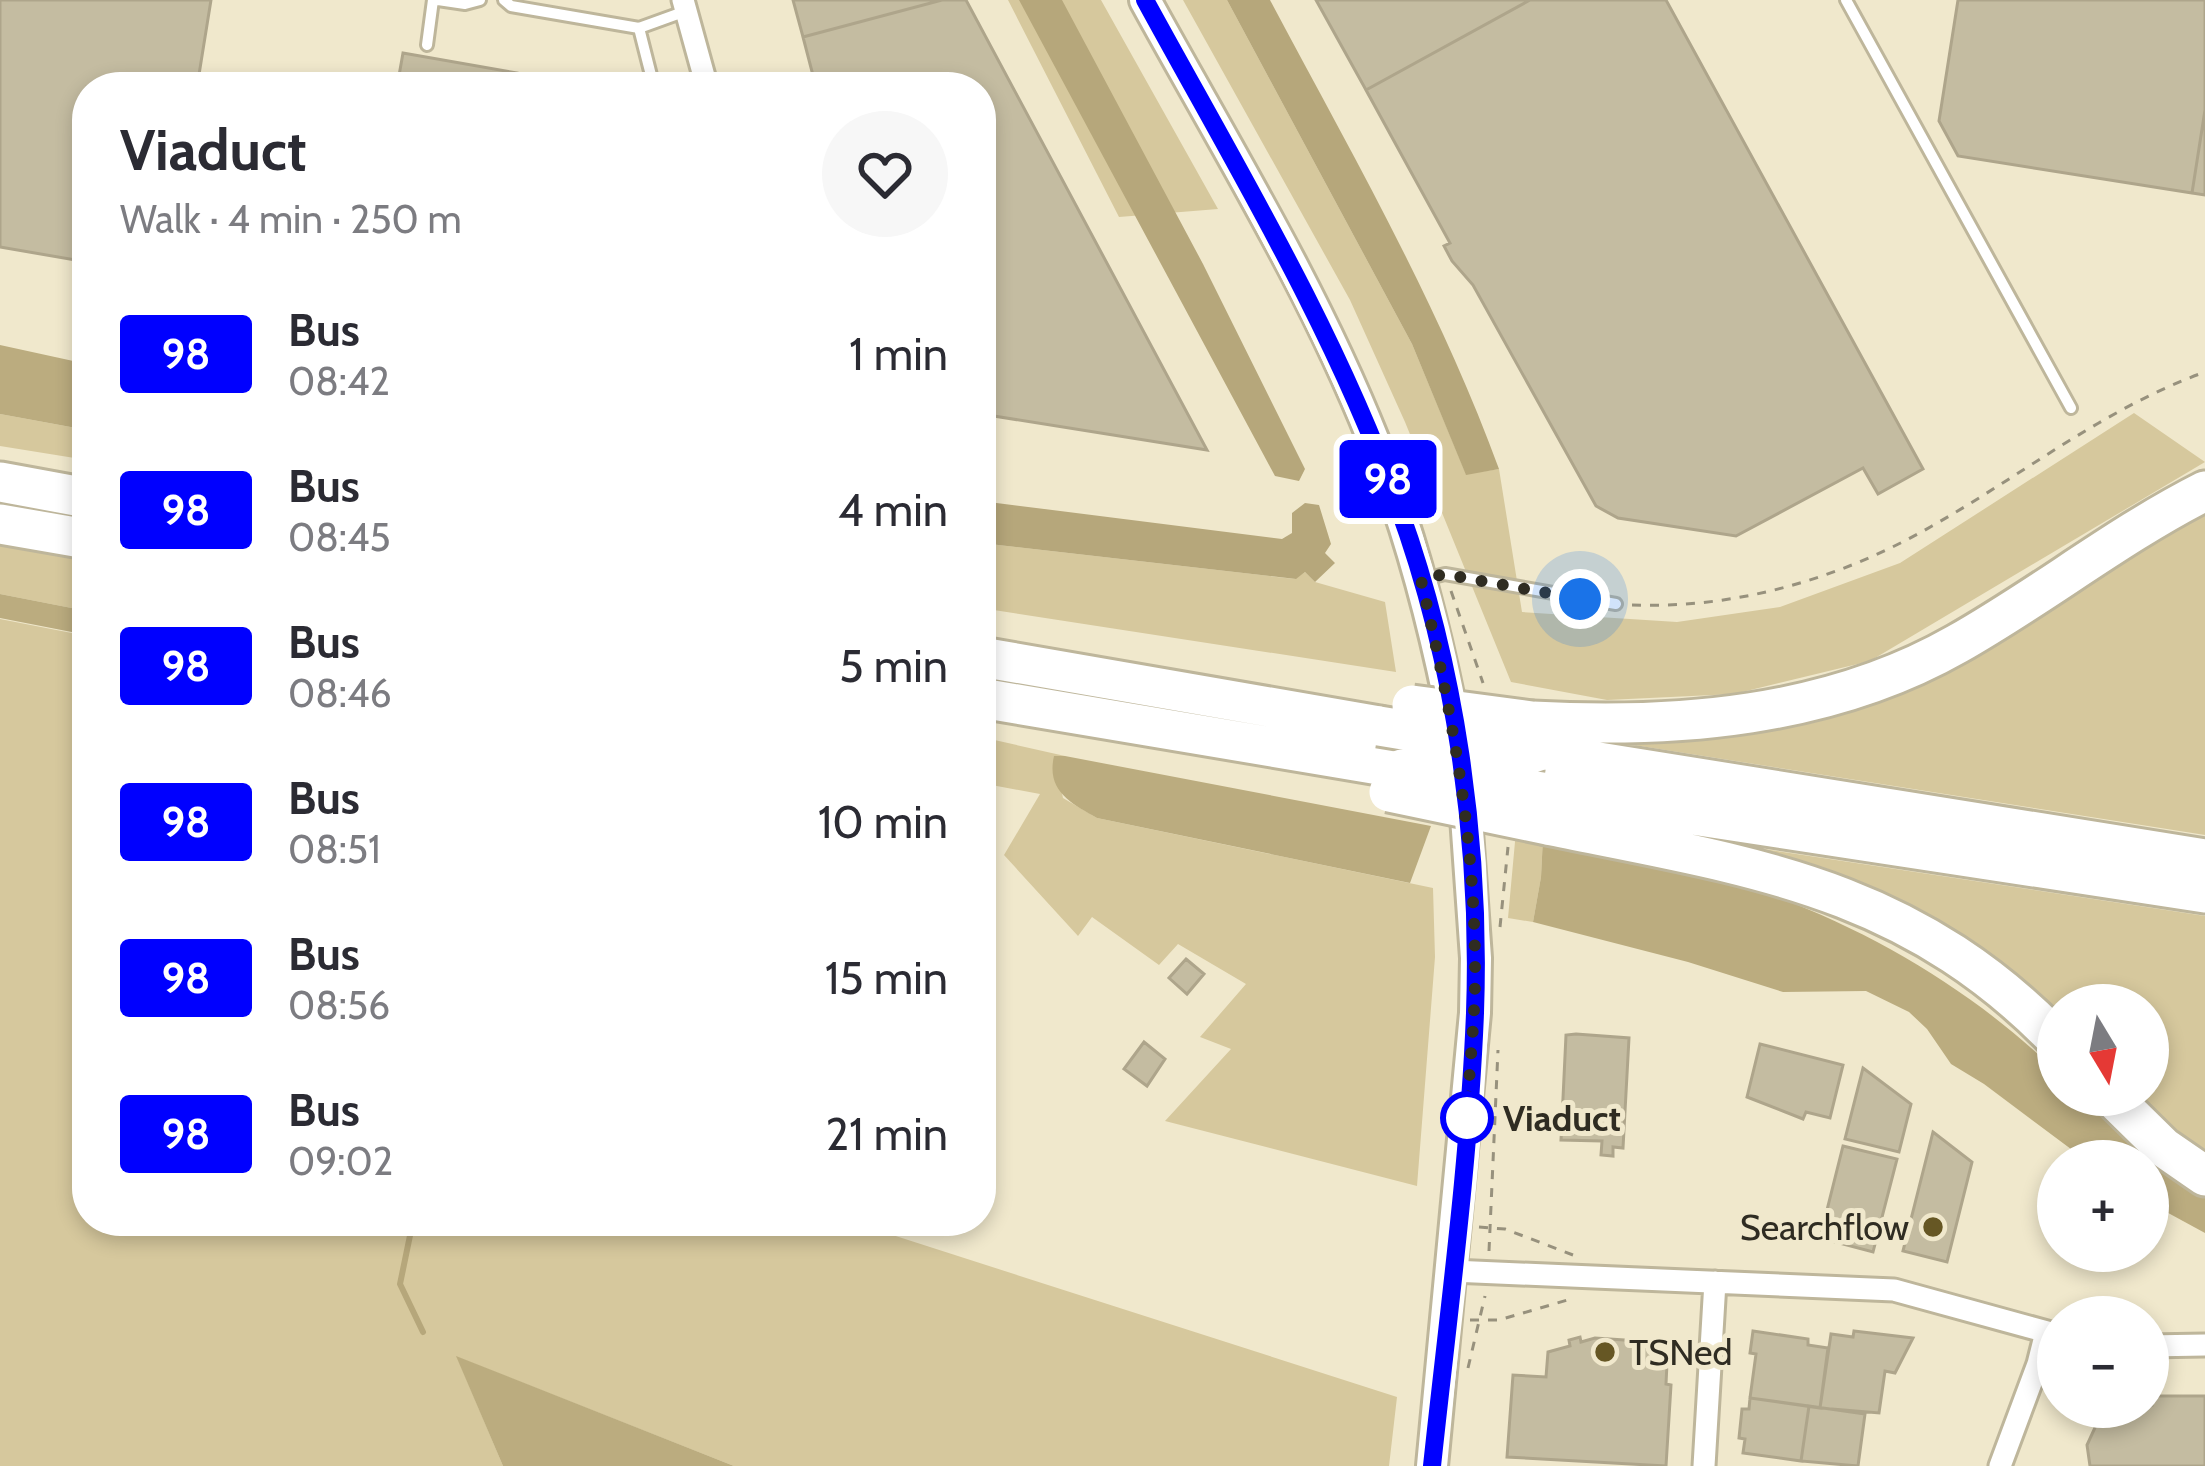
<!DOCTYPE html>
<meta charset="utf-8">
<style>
:root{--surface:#fff;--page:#f7f7f7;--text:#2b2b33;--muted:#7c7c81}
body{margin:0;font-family:Cabin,sans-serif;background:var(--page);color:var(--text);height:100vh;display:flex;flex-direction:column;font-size:45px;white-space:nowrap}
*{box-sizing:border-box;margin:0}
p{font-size:39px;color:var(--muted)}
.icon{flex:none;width:66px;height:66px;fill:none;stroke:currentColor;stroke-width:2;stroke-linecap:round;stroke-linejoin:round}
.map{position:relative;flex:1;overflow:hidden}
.panel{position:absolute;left:72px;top:72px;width:924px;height:1164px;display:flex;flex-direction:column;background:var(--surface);border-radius:48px;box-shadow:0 6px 18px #0003}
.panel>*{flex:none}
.badge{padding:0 24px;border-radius:9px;font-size:42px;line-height:78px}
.needle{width:78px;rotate:170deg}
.fabs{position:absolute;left:2037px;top:984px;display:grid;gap:24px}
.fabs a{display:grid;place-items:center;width:132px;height:132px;border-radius:50%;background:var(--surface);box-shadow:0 6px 18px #0003;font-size:60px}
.you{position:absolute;width:60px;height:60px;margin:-30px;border:9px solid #fff;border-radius:50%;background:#1a73e8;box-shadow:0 0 0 18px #1a73e833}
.map>.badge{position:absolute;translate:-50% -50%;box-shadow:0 0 0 6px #fff}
.round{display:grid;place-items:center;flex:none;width:126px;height:126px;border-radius:63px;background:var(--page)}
.summary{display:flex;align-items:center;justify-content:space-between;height:204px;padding:0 48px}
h1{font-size:57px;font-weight:800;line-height:90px}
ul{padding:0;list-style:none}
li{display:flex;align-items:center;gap:36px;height:156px;padding:0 48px}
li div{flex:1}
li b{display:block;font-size:45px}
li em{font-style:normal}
li .badge{min-width:132px;font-weight:700;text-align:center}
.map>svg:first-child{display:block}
.green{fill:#d6c89d}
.forest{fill:#bbac7f}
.water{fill:#b6a77b}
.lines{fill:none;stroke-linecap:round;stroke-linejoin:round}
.stream{stroke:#b6a77b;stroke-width:6}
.building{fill:#c4bca1;stroke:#aea58b;stroke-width:3}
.service-casing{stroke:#beb69b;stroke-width:16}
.minor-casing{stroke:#beb69b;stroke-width:27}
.secondary-casing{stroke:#beb69b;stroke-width:36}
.motorway-casing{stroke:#beb69b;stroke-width:45}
.path{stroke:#97917d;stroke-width:3;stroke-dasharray:9 9;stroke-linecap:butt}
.service{stroke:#fff;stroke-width:10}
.minor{stroke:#fff;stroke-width:21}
.secondary{stroke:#fff;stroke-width:30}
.motorway{stroke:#fff;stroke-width:39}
.motorway-bridge-casing{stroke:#beb69b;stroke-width:45;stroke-linecap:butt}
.motorway-bridge{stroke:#fff;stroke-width:39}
.line-casing{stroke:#fff;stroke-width:27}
.line{stroke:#00f;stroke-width:18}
.walk{stroke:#2f2c22;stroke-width:12;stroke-dasharray:0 21.6}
.stop-dot{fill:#fff;stroke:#00f;stroke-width:6}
.poi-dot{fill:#665724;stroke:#f0e8cc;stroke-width:4.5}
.labels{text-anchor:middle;stroke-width:10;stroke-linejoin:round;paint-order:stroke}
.stop-label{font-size:36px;font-weight:bold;fill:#2f2c22;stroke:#f0e8cc;text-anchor:start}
.poi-label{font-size:36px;fill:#2f2c22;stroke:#f0e8cc;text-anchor:end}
</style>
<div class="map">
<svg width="2205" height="1466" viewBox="0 0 2205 1466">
<rect width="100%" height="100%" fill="#f0e8cc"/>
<path class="green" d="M1008 0H1101L1218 209 1119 217Z
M1183 0H1227L1412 344 1466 474 1499 469 1522 612 1677 622 1780 607 1900 563 2134 413 2205 462 1870 661 1734 694 1607 700 1511 682 1405 422 1350 300Z
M0 414 87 430V460L0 446Z
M2205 507V835L1615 742 1616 739 1739 734 1836 714Z
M981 543 1295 579 1305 572 1315 582 1385 602 1396 672 981 608Z
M0 544 87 559V611L0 594Z
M0 619 87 636V1221H849L1397 1397 1389 1466H734L457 1357 503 1466H0Z
M981 737 1065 756 1054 757 1063 798 1097 818 1433 888 1435 957 1417 1186 1165 1121 1231 1049 1200 1037 1246 984 1178 944 1159 965 1092 917 1078 936 1004 855 1040 794 981 783Z
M1619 827 2205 916V1160L2126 1095H2148V1005H2058V1025L2020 990Z
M1516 831 1543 837 1541 877 1533 922 1508 918Z"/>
<path class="forest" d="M0 345 87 364V430L0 414Z
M0 594 87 611V635L0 618Z
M1054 756H1065L1431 826 1410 883 1097 818C1071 803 1046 791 1054 756Z
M1543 837C1599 850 1656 861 1712 876 1837 910 1967 983 2058 1073V1095H2080L2174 1176 2205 1191V1233L2148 1202V1161H2087L1984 1084 1951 1064 1927 1029 1909 1012 1866 991 1783 992 1688 962 1533 922 1541 877Z
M456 1356 734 1466H503Z"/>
<path class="water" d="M1019 0H1062L1203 264 1305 469 1299 481 1275 476Z
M1227 0H1270C1352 154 1439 305 1499 469L1466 475 1412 344Z
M981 501 1282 539 1292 533V513L1305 503 1319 505 1331 544 1325 553 1335 563 1315 582 1305 572 1296 579 981 543Z"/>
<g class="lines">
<path class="stream" d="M413 1221 400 1284 423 1332"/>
</g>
<path class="building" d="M0 0H211L197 87H87V262L0 247Z
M793 0H942L803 37Z
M942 0H966L1207 450 981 414V87H816L803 37Z
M1316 0H1530L1366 90Z
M1530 0H1666L1923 469 1878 494 1863 468 1736 536 1618 518 1596 506 1473 285 1452 261 1444 246 1450 243 1366 90Z
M1958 0H2205V110L2192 193 1958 156 1939 121Z
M403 53 517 73 515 87H397Z
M2205 110V195L2192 193Z
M1186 959 1204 974 1187 994 1169 978Z
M1576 1034 1629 1038 1623 1148 1613 1147V1156L1601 1155 1602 1141 1561 1140 1566 1035Z
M1144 1042 1165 1059 1147 1086 1124 1069Z
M1760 1044 1843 1065 1830 1118 1806 1112 1803 1119 1747 1097Z
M1863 1068 1911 1104 1899 1152 1845 1139Z
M1933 1132 1972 1162 1947 1262 1903 1251Z
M1843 1146 1897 1159 1873 1252 1820 1238Z
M1753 1331 1808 1339V1345L1828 1348 1820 1408 1750 1398 1756 1354 1750 1353Z
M1854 1331 1913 1338 1895 1373 1885 1371 1879 1413 1820 1408 1831 1334 1853 1337Z
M1580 1337 1581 1342 1595 1338 1668 1343 1666 1384 1671 1385 1666 1466 1507 1457 1513 1375 1546 1377 1548 1352 1570 1346 1569 1340Z
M2152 1396H2205V1466H2090L2087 1445 2098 1421 2118 1407 2152 1405Z
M1750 1398 1809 1406 1801 1461 1743 1453 1745 1439 1739 1438 1742 1409H1749Z
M1809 1406 1865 1414 1858 1466 1801 1461Z"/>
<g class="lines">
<g class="service-casing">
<path id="service" d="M438 0 465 4 480 0
M504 0 511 6 639 28 654 87
M1846 0 2071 408
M639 28 686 11
M427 45 433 0
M1425 579 1445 574 1616 604"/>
</g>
<g class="minor-casing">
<path id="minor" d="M683 0 707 87
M1452 1271 1894 1290 2058 1335
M2148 1346 2205 1345
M1704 1466 1715 1282
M2000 1466 2038 1364 2046 1332"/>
</g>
<g class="secondary-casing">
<path id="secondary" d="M1145 0C1224 144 1312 286 1373 439 1411 533 1436 631 1455 730
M1432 1466 1475 1013 1476 958 1464 789"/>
</g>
<g class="motorway-casing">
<path id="motorway" d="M0 482 87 498
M0 524 87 539
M981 657 1379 726
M981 698 1385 766
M1532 721C1675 729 1829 717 1957 644 2042 596 2118 535 2205 491
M1536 752 2205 859
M1542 792 2205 893
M1547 825C1748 866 1907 885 2058 1041
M2110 1095 2163 1147 2205 1176"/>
</g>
<path class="path" d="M1451 591 1483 683
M1632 605C1737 609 1842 578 1932 526 2024 474 2105 408 2205 372
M1500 927 1508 847
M1479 1227 1505 1229 1573 1255
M1489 1251 1498 1050
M1470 1320H1499L1571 1299
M1468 1368 1485 1296"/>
<use href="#service" class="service"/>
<use href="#minor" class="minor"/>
<use href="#secondary" class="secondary"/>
<use href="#motorway" class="motorway"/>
<g class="motorway-bridge-casing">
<path id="motorway-bridge" d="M1412 705 1532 721
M1379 726 1536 752
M1402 769 1542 792
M1389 792 1547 825"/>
</g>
<use href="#motorway-bridge" class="motorway-bridge"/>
</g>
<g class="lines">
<g class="line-casing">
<path id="line" d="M1145 0C1235 165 1333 326 1397 503 1456 663 1481 844 1475 1013 1469 1164 1448 1316 1432 1466"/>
</g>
<use href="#line" class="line"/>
<path class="walk" d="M1467 1118C1469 1066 1476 1014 1475 962 1474 831 1451 707 1421 580L1444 574 1580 599"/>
</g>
<circle class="stop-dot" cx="1467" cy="1118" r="24"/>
<g class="poi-dot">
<circle cx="1933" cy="1227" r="12"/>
<circle cx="1605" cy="1352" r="12"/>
</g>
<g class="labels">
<g class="stop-label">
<text x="1503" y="1131">Viaduct</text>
</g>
<g class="poi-label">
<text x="1909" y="1240">Searchflow</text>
<text x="1629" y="1365" text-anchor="start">TSNed</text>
</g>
</g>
</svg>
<div class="fabs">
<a><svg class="needle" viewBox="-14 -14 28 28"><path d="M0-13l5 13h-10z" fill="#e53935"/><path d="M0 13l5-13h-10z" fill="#7c7c81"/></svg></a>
<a>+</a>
<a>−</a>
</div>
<div class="you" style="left:1580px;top:599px"></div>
<b class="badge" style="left:1388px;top:479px;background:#00f;color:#fff">98</b>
<section class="panel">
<div class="summary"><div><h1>Viaduct</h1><p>Walk · 4 min · 250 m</p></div><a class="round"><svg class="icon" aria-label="heart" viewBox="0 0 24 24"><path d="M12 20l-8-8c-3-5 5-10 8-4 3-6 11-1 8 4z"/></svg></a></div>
<ul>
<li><span class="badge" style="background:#00f;color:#fff">98</span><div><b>Bus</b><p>08:42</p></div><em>1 min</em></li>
<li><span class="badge" style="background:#00f;color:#fff">98</span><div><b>Bus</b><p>08:45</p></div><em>4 min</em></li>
<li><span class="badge" style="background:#00f;color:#fff">98</span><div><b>Bus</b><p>08:46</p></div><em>5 min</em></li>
<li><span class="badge" style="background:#00f;color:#fff">98</span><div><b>Bus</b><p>08:51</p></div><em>10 min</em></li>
<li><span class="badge" style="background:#00f;color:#fff">98</span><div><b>Bus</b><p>08:56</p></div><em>15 min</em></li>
<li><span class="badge" style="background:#00f;color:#fff">98</span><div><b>Bus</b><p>09:02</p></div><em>21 min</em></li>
</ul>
</section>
</div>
